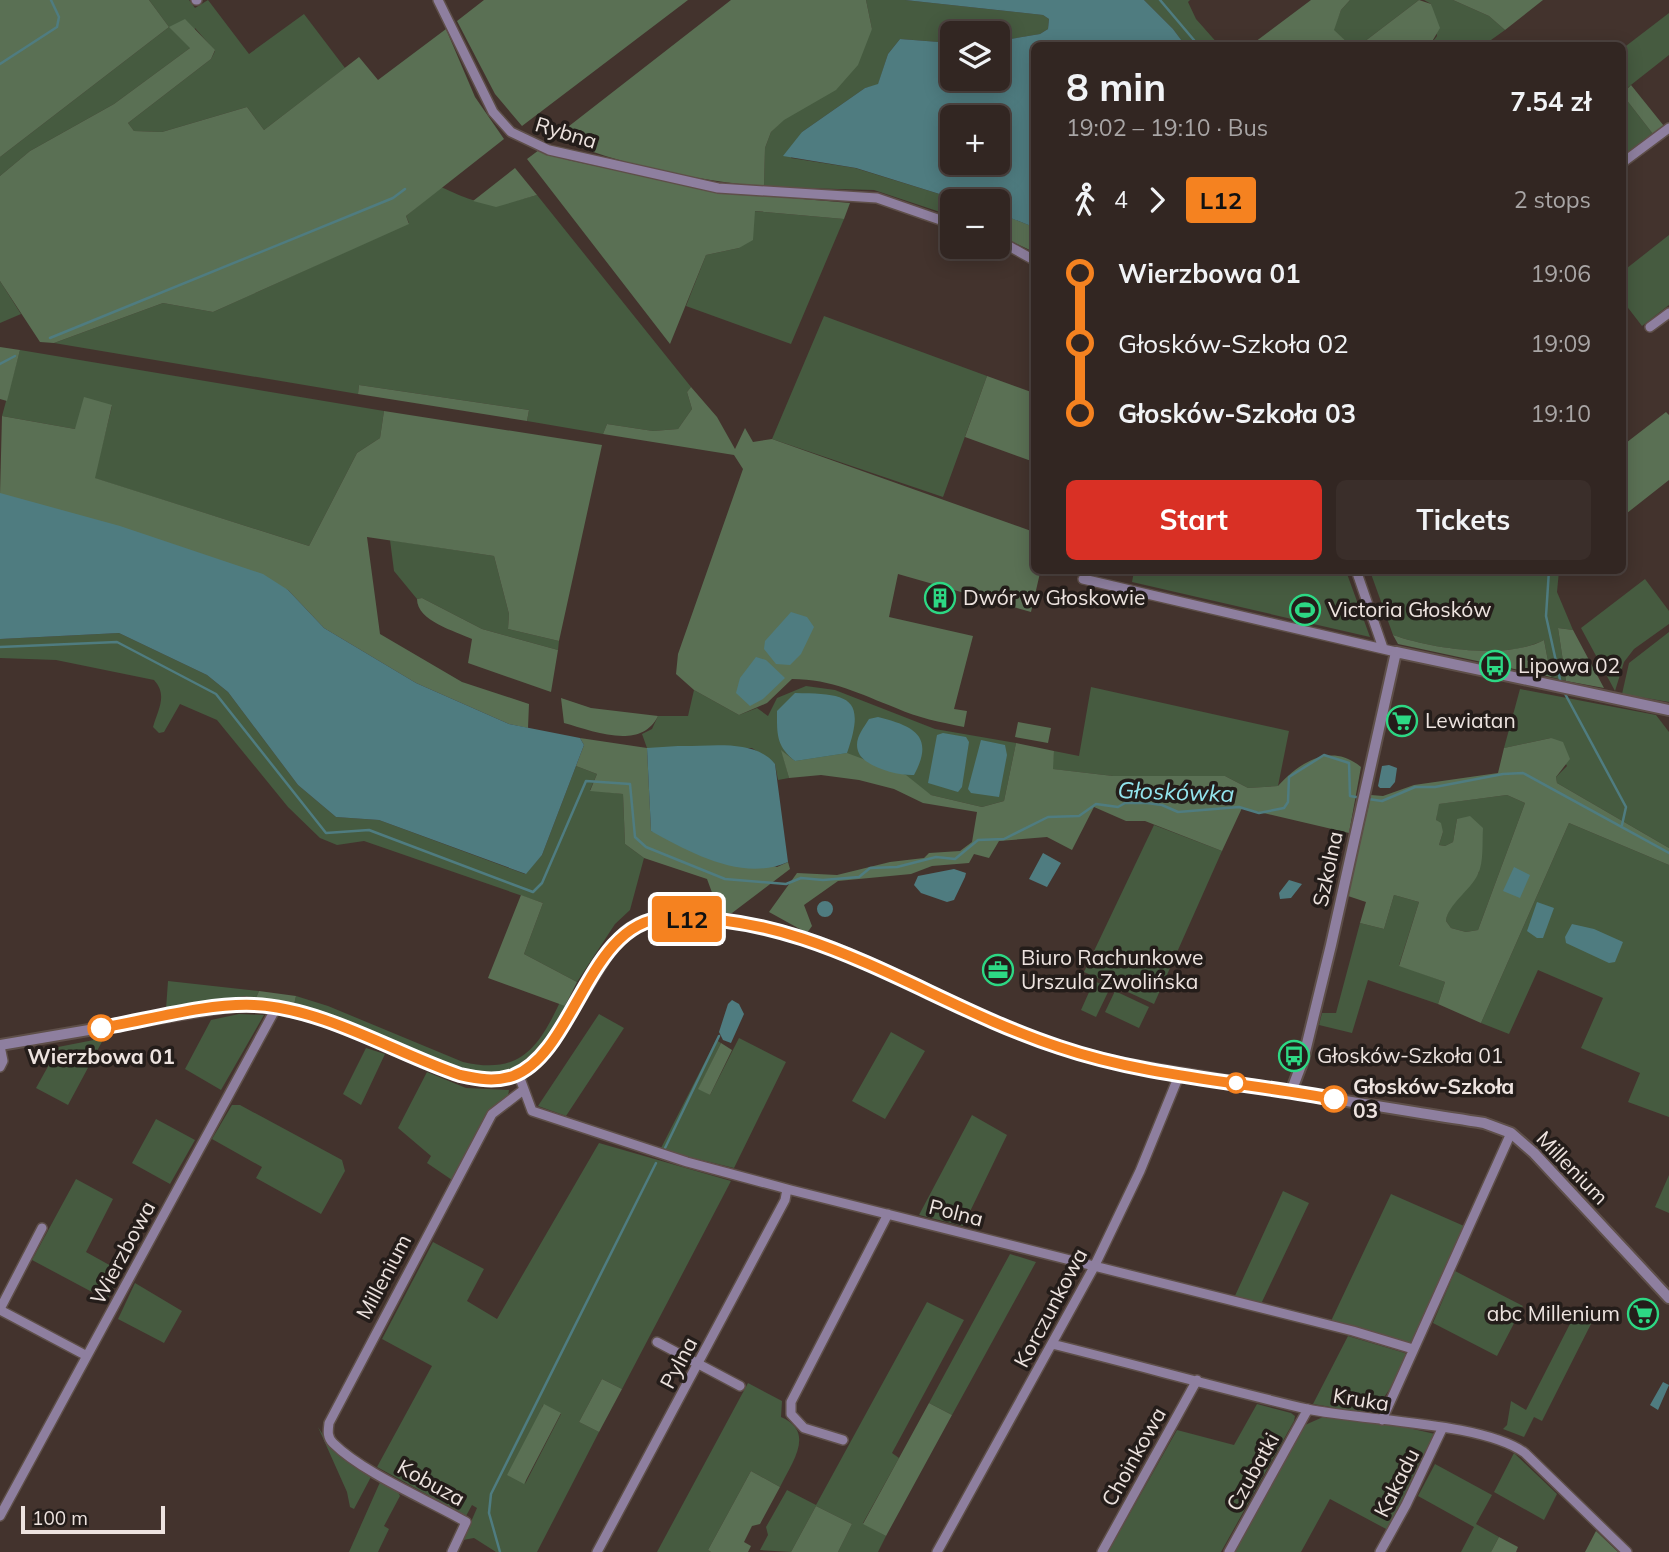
<!DOCTYPE html>
<meta charset="utf-8">
<style>
:root{--surface:#322622;--page:#3a2e2a;--text:#f1f3f6;--muted:#a8a5a5;--line:#4d4340;--accent:#d93025}
body{margin:0;font-family:Mulish,sans-serif;background:var(--page);color:var(--text);height:100vh;display:flex;flex-direction:column;font-size:26px;white-space:nowrap}
*{box-sizing:border-box;margin:0}
p{font-size:23px;color:var(--muted)}
.icon{flex:none;width:38px;height:38px;fill:none;stroke:currentColor;stroke-width:2;stroke-linecap:round;stroke-linejoin:round}
.map{position:relative;flex:1;overflow:hidden}
.sheet{position:absolute;left:1031px;top:42px;width:595px;height:532px;display:flex;flex-direction:column;background:var(--surface);border-radius:10px;box-shadow:0 4px 18px #0003,0 0 0 2px var(--line)}
.sheet>*{flex:none}
.badge{padding:0 14px;border-radius:5px;font-size:24px;line-height:46px}
.fabs{position:absolute;left:940px;top:21px;display:grid;gap:14px}
.fabs a{display:grid;place-items:center;width:70px;height:70px;border-radius:10px;background:var(--surface);box-shadow:0 4px 18px #0003,0 0 0 2px var(--line);font-size:35px}
.scale{position:absolute;left:21px;bottom:18px;width:144px;box-sizing:border-box;padding-left:7px;border:4px solid #ede3df;border-top:0;font-size:19px;line-height:24px;white-space:nowrap;color:#ede3df;-webkit-text-stroke:5px #241d1a;paint-order:stroke}
.map>.badge{position:absolute;translate:-50% -50%;box-shadow:0 0 0 4px #fff}
.legs{display:flex;align-items:center;gap:10px;height:77px;padding:0 35px;font-size:23px}
.legs p{margin-inline-start:auto}
.overview{display:flex;align-items:center;justify-content:space-between;height:119px;padding:0 35px}
h1{font-size:38px;font-weight:700;line-height:52px}
.action{display:flex;gap:14px;margin-top:auto;padding:14px 35px}
.action a{flex:1;height:80px;border-radius:10px;background:var(--accent);color:#fff;font-size:28px;font-weight:700;line-height:80px;text-align:center}
.action a+a{background:var(--page);color:var(--text)}
ul{padding:0 35px;list-style:none}
li{display:flex;align-items:center;gap:24px;height:70px;font-size:26px}
li i{display:grid;place-items:center;width:10px;height:100%;margin:0 9px;background:currentColor}
li i::after{content:'';width:18px;height:18px;margin:-9px;border:5px solid;border-radius:50%;background:var(--surface)}
li p{margin-inline-start:auto}
li:first-child i{background:linear-gradient(#0000 50%,currentColor 0)}
li:last-child i{background:linear-gradient(currentColor 50%,#0000 0)}
.map>svg:first-child{display:block}
.green{fill:#465b40;fill-rule:evenodd}
.forest{fill:#5a7054;fill-rule:evenodd}
.water{fill:#4f7c80;fill-rule:evenodd}
.lines{fill:none;stroke-linecap:round;stroke-linejoin:round}
.stream{stroke:#4f7c80;stroke-width:2.5}
.minor-casing{stroke:#5e4f49;stroke-width:12}
.tertiary-casing{stroke:#5e4f49;stroke-width:14}
.minor{stroke:#8e7f9f;stroke-width:9}
.tertiary{stroke:#8e7f9f;stroke-width:10}
.line-1-casing{stroke:#fff;stroke-width:16}
.line-1{stroke:#f58220;stroke-width:10}
.stop-1-dot{fill:#fff;stroke:#f58220;stroke-width:3.5}
.labels{text-anchor:middle;stroke-width:7;stroke-linejoin:round;paint-order:stroke}
.street-label{font-size:21px;fill:#ede3df;stroke:#241d1a}
.poi-label{font-size:21px;fill:#ede3df;stroke:#241d1a;text-anchor:start}
.stop-label{font-size:21px;font-weight:bold;fill:#ede3df;stroke:#241d1a}
.water-label{font-size:23px;font-style:italic;fill:#93e4ec;stroke:#241d1a}
</style>
<div class="map">
<svg width="1669" height="1552" viewBox="0 0 1669 1552">
<rect width="100%" height="100%" fill="#43332d"/>
<path class="green" d="M149 0H189L195 8 208 0 249 54 304 14 345 68 264 130 247 107 162 132 134 131 128 123 211 59 215 51 195 28 190 48 114 104 30 151 0 176V157L169 27Z
M866 0H905L1043 15 1049 19 1048 29 1040 34 998 41V33H952V43L900 39 888 54 878 85 865 88 802 132 791 158 855 168 962 201H952V216L874 190 764 187 765 148 771 132 872 29Z
M1144 0H1190L1188 2 1196 19 1219 45H1185L1173 29Z
M1350 0H1419L1360 45 1348 43 1333 30 1341 10Z
M1424 0H1453L1489 16 1505 30 1484 45H1430L1437 36 1431 4Z
M1669 13V55L1622 92V49Z
M1622 94 1653 134 1622 158Z
M441 187C485 207 491 208 537 195L691 387 687 392 692 409 678 429 653 431 607 424 603 434 527 421 529 410 359 385 358 394 54 343 163 303 213 312 409 223 406 216Z
M754 211 844 219 791 344 686 306 706 255 739 248Z
M1669 235V305L1642 326 1622 300V272Z
M0 281 21 314 0 323Z
M824 316 987 376 943 497 772 439Z
M20 350 384 411 380 438 357 453 309 546 94 478 112 406 75 429 2 416Z
M390 540 494 556 509 614 508 629 559 641 558 650 482 629 422 598 417 599 394 571Z
M1134 571H1346L1370 637 1132 582Z
M1370 571H1559L1557 592 1573 630 1558 628 1566 681 1551 677 1544 640C1506 660 1433 649 1393 635Z
M1645 579 1669 611V624L1634 649 1624 662 1615 691 1581 628Z
M1669 632V702L1622 694 1629 663Z
M119 633 207 675 228 692 298 785 336 817 379 820 525 874 542 855 576 766 597 774 590 790 623 794 625 844 644 858 630 910 615 924 577 982 524 954 543 903 364 841 337 845 320 838 288 807 217 720 180 704 164 732 159 733 153 727C158 710 168 695 154 680L56 660 0 658V639Z
M806 686 835 690 935 729 1016 743 1004 801 982 807 931 795 863 759 795 761 782 751 789 778 778 780 775 764 752 748H647L642 734 652 729 658 716H688L694 690 739 715 757 708 768 716 777 698Z
M1091 687 1289 731 1278 786 1248 788 1225 776H1113L1052 769 1054 751 1079 756Z
M1520 689 1656 715 1669 732V848L1557 783 1556 777 1567 766 1551 738 1504 748Z
M1507 795 1525 803 1478 930 1466 932 1451 928 1446 921C1447 905 1470 887 1479 872L1457 819 1453 842 1445 846 1439 845 1443 832 1436 820 1438 804Z
M1569 823 1669 865V1117L1628 1102 1640 1073 1581 1048 1603 998 1538 970 1509 1034 1481 1023Z
M1154 825 1222 851 1154 1004 1084 972Z
M1394 895 1419 902 1399 965 1445 982 1438 1004 1368 980 1352 1033 1319 1025 1322 1013H1336L1360 923 1384 929Z
M168 981 259 991 256 998 245 996 166 1009Z
M1094 981 1110 988 1096 1017 1081 1010Z
M1115 991 1149 1007 1139 1028 1105 1012Z
M296 996 328 1006 463 1062C519 1075 538 1049 560 1002L565 1006C541 1047 523 1082 468 1072L294 1005Z
M239 1014 264 1015 221 1090 185 1069 211 1020Z
M599 1014 624 1028 566 1116 538 1106Z
M891 1032 925 1051 885 1119 852 1101Z
M104 1038 68 1105 36 1088 51 1061 53 1048Z
M739 1038 786 1062 734 1168 660 1150 716 1040 721 1043 699 1088 710 1095Z
M366 1048 385 1054 361 1105 343 1094Z
M427 1072 466 1088 509 1090 508 1096 486 1114 452 1180 427 1163 431 1156 398 1128Z
M232 1105H240L342 1160 345 1171 321 1214 256 1178 262 1167 212 1139Z
M972 1115 1007 1135 963 1226 919 1215Z
M156 1119 195 1140 170 1184 132 1163Z
M599 1143 731 1181 622 1389 602 1379 579 1422 599 1432 537 1552H496L474 1538 463 1540 477 1508 472 1505 466 1516 377 1467 432 1366 382 1339 433 1242 484 1269 467 1301 497 1319ZM543 1405 561 1414 525 1484Z
M1669 1175V1213L1655 1207Z
M76 1179 113 1199 86 1252 122 1272 107 1300 32 1260Z
M1283 1191 1309 1203 1261 1304 1234 1298Z
M1391 1194 1464 1226 1411 1343 1331 1321Z
M1010 1254 1036 1262 952 1415 929 1403Z
M1455 1271 1523 1306 1497 1356 1433 1323Z
M135 1283 182 1311 164 1343 118 1319Z
M927 1302 964 1320 892 1453 899 1458 863 1523 886 1536 878 1552H838L852 1524 816 1506 791 1552 760 1550 768 1535 766 1527 787 1490 816 1505Z
M1575 1314 1592 1322 1542 1421 1534 1417 1524 1437 1503 1429 1507 1425 1511 1401 1526 1410Z
M1348 1336 1405 1353C1406 1363 1398 1373 1393 1383 1370 1425 1355 1410 1313 1404Z
M748 1383 782 1401 781 1417C816 1432 792 1462 780 1487L751 1471 708 1550 711 1552H657Z
M1257 1404 1291 1413 1295 1416 1294 1421 1221 1552H1108L1177 1430 1234 1445Z
M1323 1417 1391 1424 1435 1434 1388 1530 1330 1499 1301 1552H1234L1305 1425Z
M318 1427 332 1449 372 1475 354 1509 350 1507 347 1492Z
M1514 1453 1557 1494 1544 1520 1494 1492Z
M1435 1464 1492 1495 1476 1524 1499 1537 1491 1552H1461L1474 1527 1418 1496Z
M381 1480 396 1488 400 1496 384 1526 389 1529 378 1552H349Z"/>
<path class="forest" d="M0 0H149L169 27 185 19 215 50 211 59 128 123 134 131 162 132 247 107 264 130 359 57 378 80 446 29 475 97 504 139 406 216 409 224 213 312 163 303 54 343 40 342 0 281V176L30 151 114 104 190 48 169 27 0 157Z
M484 0H688L522 126 495 94 457 21Z
M731 0H866L872 29 858 65 836 90 784 120 771 132 765 148 764 187C693 179 621 166 555 137Z
M1311 0H1350L1341 10 1334 30 1348 43 1360 45 1419 0 1431 4 1440 28 1430 45H1251Z
M1453 0H1543L1505 30 1489 16Z
M1631 85 1664 126 1653 134 1622 94Z
M539 150 568 160 710 191 850 203 844 219 755 211 753 240 739 248 706 255 670 344 527 159Z
M515 168 537 195 496 207 473 201Z
M998 213 1034 227V252L998 235Z
M0 347 20 350 7 401 0 399Z
M987 376 1034 393V462L965 437Z
M359 385 529 410 527 421 358 394Z
M691 387 717 417 735 449 745 428 753 442 772 439 1034 532V570L1040 573 1031 612 898 574 889 617 973 636 954 709 967 711 964 727C940 722 918 718 896 708 860 694 832 679 792 679L767 703 739 715 694 690 676 674 678 654 743 469 734 455 603 434 607 424 653 431 678 429 692 409 687 392Z
M84 397 112 405 95 478 309 546 357 453 380 438 384 411 602 445 559 641 508 629 509 614 494 556 367 537 380 634 462 682 529 704 528 728 509 724 416 683 324 628 288 590 0 494 2 416 75 429Z
M1666 412 1669 415V480L1622 517V446Z
M422 598 482 629 558 650 551 692 468 663 472 639C455 631 417 621 417 599Z
M1558 628 1573 630 1604 688 1566 681Z
M1393 635C1433 649 1507 660 1544 640L1551 677 1398 644Z
M561 698 591 708 658 716C641 751 593 731 564 723Z
M1018 722 1051 728 1048 743 1015 737Z
M580 738 647 748 651 831 777 867 788 862 790 869 732 913 710 914 714 898 707 879 644 858 625 844 623 794 590 791 597 774 576 766 584 745Z
M1551 738 1563 742 1570 759 1556 777 1557 783 1669 848V865L1569 823 1481 1023 1438 1004 1445 982 1399 966 1419 902 1394 895 1384 929 1360 923 1366 902 1348 896 1371 795 1383 796 1414 785 1498 773 1504 748ZM1507 795 1525 803 1478 930 1466 932 1451 928 1446 921C1448 904 1470 891 1478 874 1484 862 1482 842 1483 828L1470 816 1457 819 1453 842 1445 846 1439 845 1443 832 1441 823 1436 820 1439 804Z
M1016 743 1054 751 1053 769 1113 776H1225L1248 788 1278 786C1300 762 1331 742 1361 767L1349 833 1242 808 1222 851 1145 821H1126L1094 807 1072 850 1047 837 999 841 989 858 974 854 969 863 932 866 911 874 838 881 804 905 812 926 807 933 769 912 797 873 837 875 890 862 924 858 929 853 960 851 972 842 977 812 923 803 894 789 859 780 821 775 789 778 781 750 795 761 847 753 906 775 931 795 982 807 1004 801Z
M521 895 543 903 524 954 577 982 565 1006 488 978Z
M259 991 296 996 294 1005 256 998Z
M721 1043 732 1050 710 1095 698 1089Z
M602 1379 622 1389 599 1432 579 1422Z
M929 1403 952 1415 886 1536 863 1524Z
M544 1404 561 1413 524 1484 507 1475Z
M751 1471 780 1487 760 1524 752 1526 744 1542 751 1546 748 1552H711L708 1550Z
M816 1506 852 1524 838 1552H791Z
M1596 1531 1617 1551 1618 1552H1585Z
M1499 1537 1518 1547 1516 1552H1491Z"/>
<path class="water" d="M905 0H1144L1173 29 1185 45 1034 46V226H1031L998 213V201H962L856 168 783 156 802 132 865 88 878 84 888 54 900 39 952 43V79H998V41L1040 34 1048 29 1049 19 1043 15ZM952 117H998V163H952Z
M0 493 120 526 263 574 288 590 324 628 416 683 509 724 580 738 584 745 542 855 526 874 379 820 336 817 298 785 228 692 207 675 119 633 0 639Z
M791 612 807 617 814 627 801 654 790 665 776 664 764 649 765 641Z
M756 657 766 660 785 678 763 699 750 706 736 693 740 678Z
M795 693C848 694 867 696 847 753L795 761C776 746 777 734 777 711Z
M878 717C914 726 935 736 914 775 899 776 863 767 858 751 854 739 863 729 869 719Z
M943 733 966 737 969 742 962 787 958 792 928 783 937 735Z
M981 740 1005 745 1007 755 999 797 971 793 968 789Z
M678 746C709 747 754 738 775 764L788 862C743 882 691 853 651 831L647 748Z
M1389 765 1397 768 1395 782 1390 788H1380L1378 786 1382 766Z
M1043 853 1061 863 1047 887 1029 879Z
M1514 867 1530 875 1520 898 1503 891Z
M954 869 966 873 965 877 954 900 947 902 921 893 914 885 918 876Z
M1289 880 1302 884 1291 898 1280 899 1279 893Z
M817 909a8 8 0 1 1 16 0a8 8 0 1 1-16 0Z
M1537 902 1554 908 1543 938H1537L1527 931Z
M1572 924 1594 929 1623 942 1615 962 1609 963 1566 943 1565 937Z
M732 1000 739 1004 744 1014 731 1043 723 1040 719 1032 728 1004Z
M1663 1382 1669 1385 1658 1410 1650 1405Z"/>
<g class="lines">
<path class="stream" d="M1160 0 1199 46
M0 64 57 27 59 17 51 0
M50 338 393 198 405 189
M0 364 15 356
M1549 570 1546 616 1561 684
M0 647 117 642 216 694 326 833 369 830 533 892 542 883 586 781 630 784 635 837 646 847 725 879 786 884 801 878 823 880 859 877 870 868 897 867 936 857 955 859 978 840 1004 839 1048 817 1079 816 1096 804 1118 807 1125 803H1147L1162 805 1178 812 1239 807 1259 813 1284 808 1288 802 1289 777 1324 755 1349 763 1350 796 1362 798
M1563 690 1626 807 1622 825
M1368 799 1382 801 1415 787H1435L1503 774 1523 773 1669 853
M665 1148 719 1036
M500 1552 489 1513 491 1494 656 1163"/>
<g class="minor-casing">
<path id="minor" d="M196 0H197
M438 0 493 112 511 132 549 150 718 188 877 198 952 224
M1622 163 1669 128
M998 240 1034 260
M1650 327 1669 313
M1356 570 1383 648
M1083 579 1396 652
M0 1046 3 1061 0 1067
M518 1073 532 1111 687 1162 791 1190 1353 1331 1413 1349
M0 1309 42 1228
M0 1310 87 1356
M657 1342 740 1386
M1052 1344C1137 1365 1222 1389 1307 1409 1363 1421 1483 1422 1525 1453L1627 1552
M1382 1420 1511 1133
M843 1440 804 1428 791 1414V1402L888 1214
M0 1516 276 1008
M452 1552 466 1522C428 1500 363 1473 333 1443 327 1437 328 1431 329 1423L492 1114 522 1091
M597 1552 785 1200 787 1189
M937 1552 1094 1267 1140 1171 1180 1073
M1102 1552 1197 1380
M1229 1552 1308 1409
M1380 1552 1406 1505 1442 1429"/>
</g>
<g class="tertiary-casing">
<path id="tertiary" d="M0 1045 224 1007C304 996 386 1050 460 1075 477 1079 494 1082 511 1076 547 1064 581 994 602 963 611 948 620 933 636 925 655 914 682 918 703 919 832 924 940 1008 1059 1047 1105 1063 1156 1069 1204 1077 1297 1094 1391 1108 1484 1123L1511 1133 1534 1153 1669 1298
M1291 1092 1303 1060 1331 945 1396 652 1669 710"/>
</g>
<use href="#minor" class="minor"/>
<use href="#tertiary" class="tertiary"/>
</g>
<g class="lines">
<g class="line-1-casing">
<path id="line-1" d="M101 1028C148 1020 207 1003 254 1005 323 1008 395 1053 460 1075 478 1079 495 1082 513 1076 575 1053 588 922 665 918 812 911 925 1003 1059 1047 1147 1077 1243 1082 1334 1099"/>
</g>
<use href="#line-1" class="line-1"/>
</g>
<defs>
<g id="building-ring" transform="scale(1.575)"><circle r="9.5" fill="#241d1a" stroke="#2dd884" stroke-width="1.5"/><path d="M-4-6H4V6H1V3H-1V6H-4ZM-2.5-4.3h1.7v1.8h-1.7ZM.8-4.3h1.7v1.8H.8ZM-2.5-1h1.7V.8h-1.7ZM.8-1h1.7V.8H.8Z" fill="#2dd884"/></g>
<g id="stadium-ring" transform="scale(1.575)"><circle r="9.5" fill="#241d1a" stroke="#2dd884" stroke-width="1.5"/><path d="M0-5a6.5 5 0 1 0 0 10a6.5 5 0 1 0 0-10ZM-3.5-1.8h7v3.6h-7Z" fill="#2dd884"/></g>
<g id="bus-ring" transform="scale(1.575)"><circle r="9.5" fill="#241d1a" stroke="#2dd884" stroke-width="1.5"/><path d="M-5-6H5V4H4V6H2V4H-2V6H-4V4H-5ZM-3.5-4V0h7V-4ZM-3.5 1.2v1.5H-2V1.2ZM2 1.2v1.5H3.5V1.2Z" fill="#2dd884"/></g>
<g id="supermarket-ring" transform="scale(1.575)"><circle r="9.5" fill="#241d1a" stroke="#2dd884" stroke-width="1.5"/><path d="M-6-5.5h2.5l.6 2H6L4.5 2H-2.5L-4.4-4H-6ZM-1.5 3.2a1.3 1.3 0 1 0 .1 0ZM3 3.2a1.3 1.3 0 1 0 .1 0Z" fill="#2dd884"/></g>
<g id="office-ring" transform="scale(1.575)"><circle r="9.5" fill="#241d1a" stroke="#2dd884" stroke-width="1.5"/><path d="M-6-3h4V-5.5h4V-3h4V5H-6ZM-1-4.5V-3h2v-1.5ZM-6 0V1H6V0Z" fill="#2dd884"/></g>
</defs>
<g fill-rule="evenodd">
<use href="#building-ring" x="940" y="598"/>
<use href="#stadium-ring" x="1305" y="610"/>
<use href="#bus-ring" x="1495" y="666"/>
<use href="#supermarket-ring" x="1402" y="721"/>
<use href="#office-ring" x="998" y="970"/>
<use href="#bus-ring" x="1294" y="1056"/>
<use href="#supermarket-ring" x="1643" y="1314"/>
</g>
<g class="stop-1-dot">
<circle cx="101" cy="1028" r="12"/>
<circle cx="1236" cy="1083" r="9"/>
<circle cx="1334" cy="1099" r="12"/>
</g>
<g class="labels">
<g class="street-label">
<text transform="translate(566 133) rotate(17)" y="7">Rybna</text>
<text transform="translate(1328 869) rotate(-78)" y="7">Szkolna</text>
<text transform="translate(1572 1168) rotate(46)" y="7">Millenium</text>
<text transform="translate(956 1213) rotate(14)" y="7">Polna</text>
<text transform="translate(123 1253) rotate(-62)" y="7">Wierzbowa</text>
<text transform="translate(384 1277) rotate(-62)" y="7">Millenium</text>
<text transform="translate(1051 1308) rotate(-62)" y="7">Korczunkowa</text>
<text transform="translate(679 1363) rotate(-62)" y="7">Pylna</text>
<text transform="translate(1361 1400) rotate(9)" y="7">Kruka</text>
<text transform="translate(1134 1457) rotate(-61)" y="7">Choinkowa</text>
<text transform="translate(1253 1472) rotate(-61)" y="7">Czubatki</text>
<text transform="translate(431 1483) rotate(29)" y="7">Kobuza</text>
<text transform="translate(1397 1483) rotate(-63)" y="7">Kakadu</text>
</g>
<g class="poi-label">
<text x="963" y="605">Dwór w Głoskowie</text>
<text x="1328" y="617">Victoria Głosków</text>
<text x="1518" y="673">Lipowa 02</text>
<text x="1425" y="728">Lewiatan</text>
<text x="1021" y="965">Biuro Rachunkowe<tspan x="1021" dy="24">Urszula Zwolińska</tspan></text>
<text x="1317" y="1063">Głosków-Szkoła 01</text>
<text x="1620" y="1321" text-anchor="end">abc Millenium</text>
</g>
<g class="stop-label">
<text x="101" y="1064">Wierzbowa 01</text>
<text x="1353" y="1094" text-anchor="start">Głosków-Szkoła<tspan x="1353" dy="24">03</tspan></text>
</g>
<g class="water-label">
<text transform="translate(1176 792) rotate(2)" y="8">Głoskówka</text>
</g>
</g>
</svg>
<div class="fabs">
<a><svg class="icon" aria-label="layers" viewBox="0 0 24 24"><path d="M12 4l9 5-9 5-9-5zM3 14l9 5 9-5"/></svg></a>
<a>+</a>
<a>−</a>
</div>
<div class="scale">100 m</div>
<b class="badge" style="left:687px;top:919px;background:#f58220;color:#111">L12</b>
<section class="sheet">
<div class="overview"><div><h1>8 min</h1><p>19:02 – 19:10 · Bus</p></div><b>7.54 zł</b></div>
<div class="legs"><svg class="icon" aria-label="walk" viewBox="0 0 24 24"><circle cx="13" cy="4" r="2"/><path d="M13 8l-2 6 4 7M11 14l-3 7M7 12l3-4h3l4 4"/></svg>4<svg class="icon" aria-label="forward" viewBox="0 0 24 24"><path d="M9 5l7 7-7 7"/></svg><b class="badge" style="background:#f58220;color:#111">L12</b><p>2 stops</p></div>
<ul>
<li><i style="color:#f58220"></i><b>Wierzbowa 01</b><p>19:06</p></li>
<li><i style="color:#f58220"></i><span>Głosków-Szkoła 02</span><p>19:09</p></li>
<li><i style="color:#f58220"></i><b>Głosków-Szkoła 03</b><p>19:10</p></li>
</ul>
<div class="action"><a>Start</a><a>Tickets</a></div>
</section>
</div>
